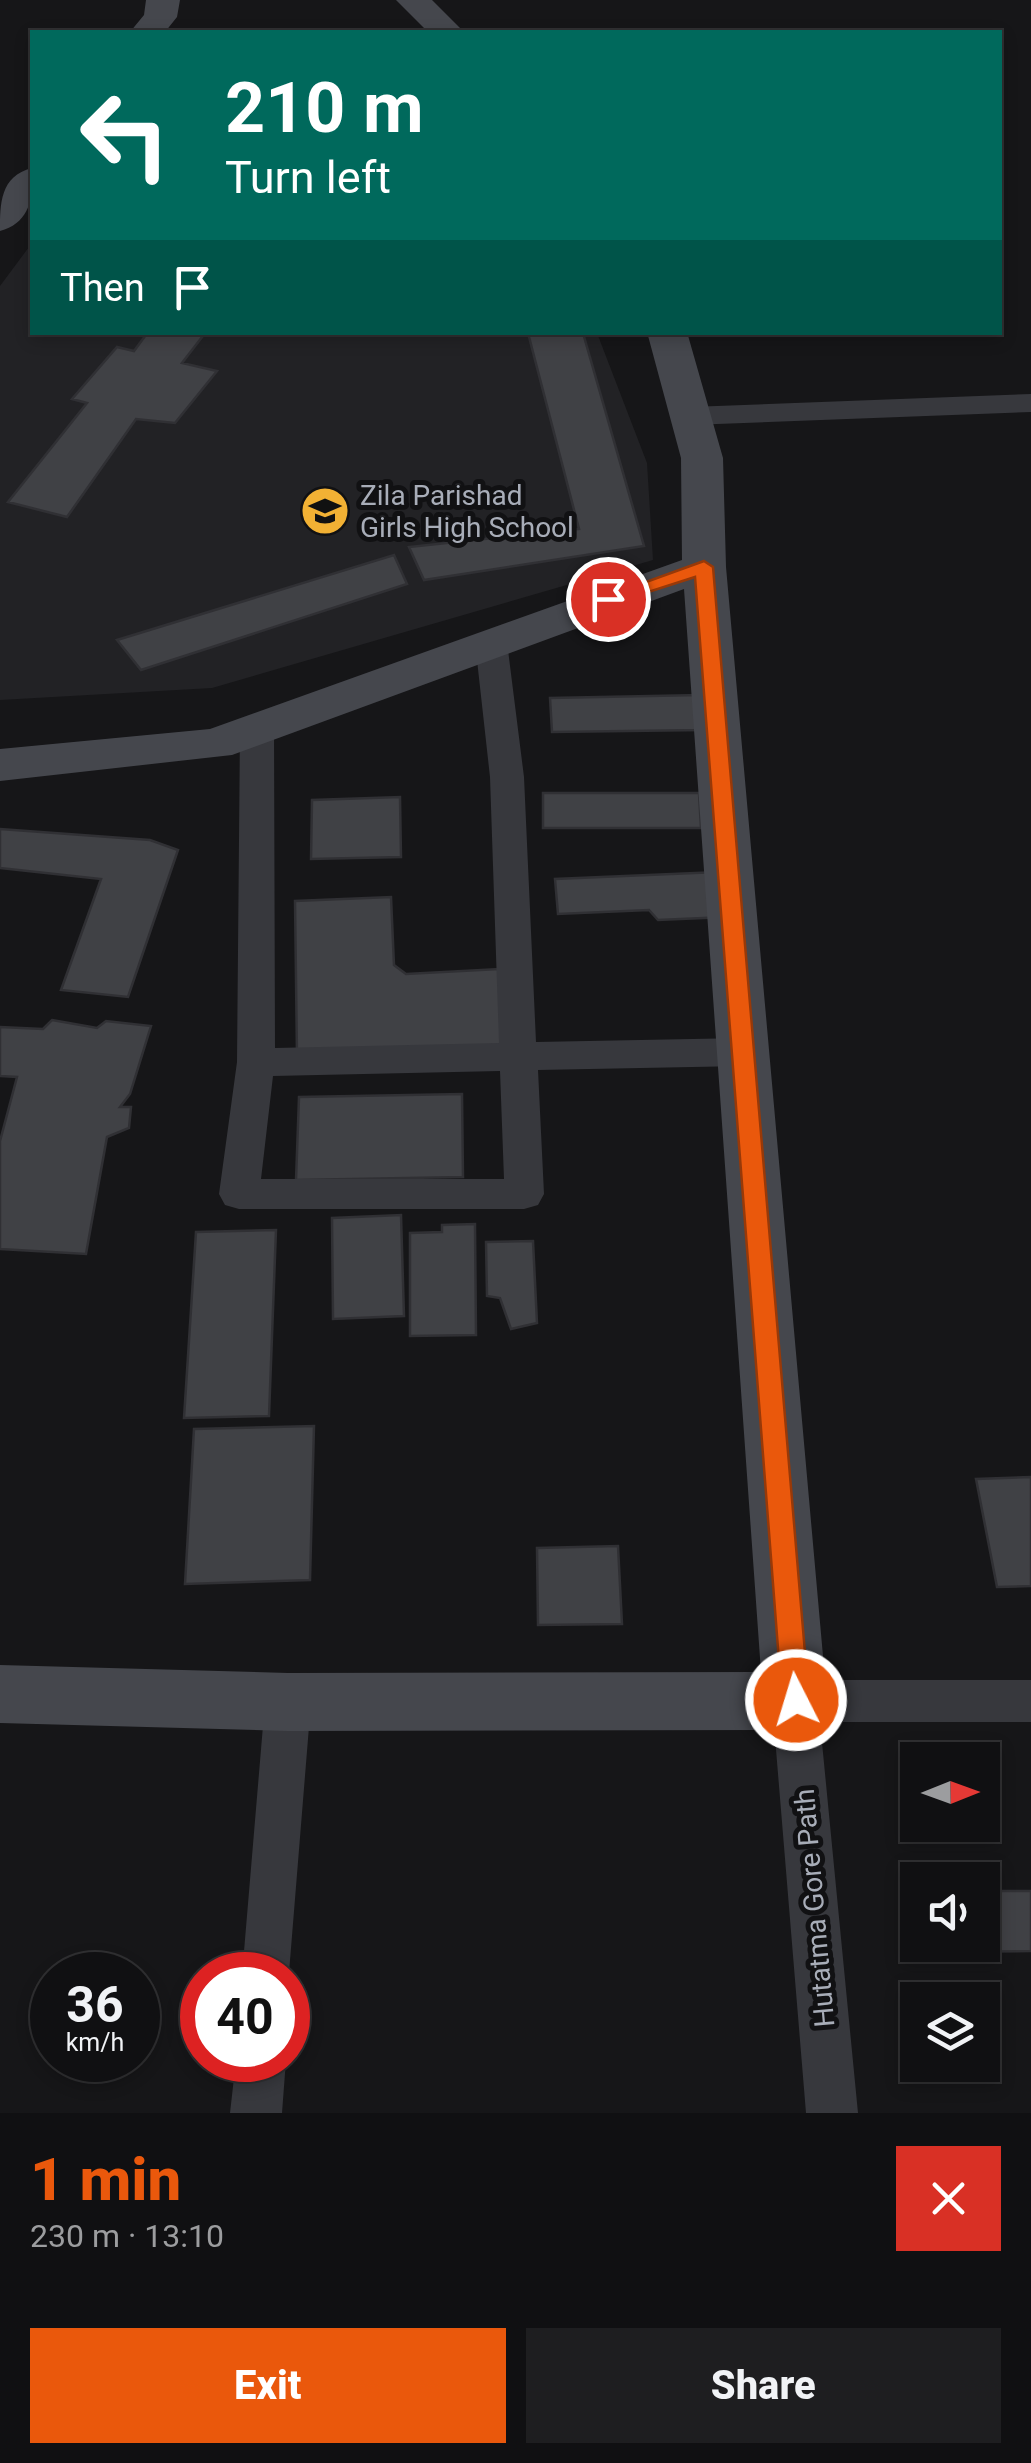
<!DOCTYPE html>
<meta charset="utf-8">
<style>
body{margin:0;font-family:Roboto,sans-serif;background:#1e1e20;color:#f1f3f6;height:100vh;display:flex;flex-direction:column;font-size:38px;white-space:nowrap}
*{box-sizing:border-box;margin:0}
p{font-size:32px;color:#9c9d9f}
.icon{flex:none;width:55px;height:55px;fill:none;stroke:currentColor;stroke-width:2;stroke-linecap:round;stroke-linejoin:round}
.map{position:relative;height:2113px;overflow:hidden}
.drawer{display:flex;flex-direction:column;background:#101012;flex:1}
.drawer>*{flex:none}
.banner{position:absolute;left:30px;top:30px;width:972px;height:305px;border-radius:0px;box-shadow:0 5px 15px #0003,0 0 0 2px #303032;background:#00695c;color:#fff;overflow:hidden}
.needle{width:65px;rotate:89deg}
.fabs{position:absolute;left:900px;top:1742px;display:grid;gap:20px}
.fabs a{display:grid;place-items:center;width:100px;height:100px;border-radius:0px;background:#101012;box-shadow:0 5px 15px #0003,0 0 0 2px #303032;font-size:50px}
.speed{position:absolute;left:30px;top:1952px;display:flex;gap:20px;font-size:50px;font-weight:700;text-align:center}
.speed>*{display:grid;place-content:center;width:130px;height:130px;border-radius:50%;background:#101012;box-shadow:0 5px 15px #0003,0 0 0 2px #303032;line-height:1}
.speed small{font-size:25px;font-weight:400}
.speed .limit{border:15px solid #d22;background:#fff;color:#111}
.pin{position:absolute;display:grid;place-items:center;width:85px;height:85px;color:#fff;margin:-42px;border:5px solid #fff;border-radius:50%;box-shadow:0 2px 10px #0007}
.me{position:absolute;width:110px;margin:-55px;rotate:355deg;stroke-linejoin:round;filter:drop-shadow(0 0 8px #0008)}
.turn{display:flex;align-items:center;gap:35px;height:210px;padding:0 30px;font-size:45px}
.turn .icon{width:130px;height:130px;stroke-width:2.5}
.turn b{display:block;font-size:70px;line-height:85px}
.then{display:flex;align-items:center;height:95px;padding:0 30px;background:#0003;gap:20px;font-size:38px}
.round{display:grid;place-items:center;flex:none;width:105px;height:105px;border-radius:0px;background:#1e1e20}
.headline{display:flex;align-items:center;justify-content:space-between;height:170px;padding:0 30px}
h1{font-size:60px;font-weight:800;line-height:75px;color:#ea580c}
.primary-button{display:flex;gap:20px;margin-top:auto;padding:20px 30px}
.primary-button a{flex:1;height:115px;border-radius:0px;background:#ea580c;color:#fff;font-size:40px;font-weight:800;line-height:115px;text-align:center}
.primary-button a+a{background:#1e1e20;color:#f1f3f6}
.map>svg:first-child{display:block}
</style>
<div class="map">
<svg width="1031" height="2113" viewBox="0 0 1031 2113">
<rect width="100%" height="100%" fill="#161618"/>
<!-- built -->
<path fill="#222225" d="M 32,243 L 32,332 L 597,333 L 647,463 L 653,560 L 212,688 L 0,700 L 0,286 Z"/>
<!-- building -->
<path fill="#404145" stroke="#303034" stroke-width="2.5" d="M 148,332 L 206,332 L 182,363 L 217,371 L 175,423 L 136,419 L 67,517 L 8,502 L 87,403 L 72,399 L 117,347 L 134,351 Z
M 528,333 L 583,333 L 644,546 L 424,580 L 409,547 L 579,529 Z
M 394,555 L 407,584 L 141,670 L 117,640 Z
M 700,695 L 703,730 L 552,732 L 550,698 Z
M 543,793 L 699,793 L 701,828 L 543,828 Z
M 400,797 L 401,857 L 311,859 L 312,800 Z
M 0,829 L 150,840 L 178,850 L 128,997 L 61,990 L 101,879 L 0,868 Z
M 718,872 L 726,917 L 658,920 L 649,910 L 558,914 L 555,879 Z
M 391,897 L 394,965 L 406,974 L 499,969 L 505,1047 L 297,1057 L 295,901 Z
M 52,1020 L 97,1028 L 106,1021 L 151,1026 L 130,1094 L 120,1107 L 131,1107 L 129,1128 L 107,1137 L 86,1254 L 0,1249 L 0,1141 L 17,1077 L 0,1076 L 0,1027 L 43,1029 Z
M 462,1094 L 463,1177 L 296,1180 L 299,1097 Z
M 401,1215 L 404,1316 L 333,1319 L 332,1218 Z
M 475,1224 L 476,1335 L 410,1336 L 410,1233 L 442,1232 L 442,1225 Z
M 276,1230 L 269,1416 L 184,1418 L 196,1232 Z
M 533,1241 L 537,1323 L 511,1329 L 500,1298 L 487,1296 L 486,1242 Z
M 314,1426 L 310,1580 L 185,1584 L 194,1429 Z
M 1031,1477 L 1031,1586 L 997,1587 L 976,1479 Z
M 618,1546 L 622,1624 L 538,1625 L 537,1548 Z
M 982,1891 L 1031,1891 L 1031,1951 L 944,1952 L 940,1945 L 982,1945 Z"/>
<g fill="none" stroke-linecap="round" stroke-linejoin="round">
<!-- street -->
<path fill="#37383d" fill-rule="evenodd" d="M 1031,394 L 1031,412 L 690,425 L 675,416 L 690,407 Z
M 491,632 L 502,635 L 507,642 L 524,777 L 536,1042 L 744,1038 L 757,1042 L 763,1052 L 757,1062 L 744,1066 L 538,1070 L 544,1194 L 538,1205 L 524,1209 L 239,1209 L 225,1205 L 219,1194 L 237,1062 L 240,729 L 245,721 L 269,721 L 274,729 L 275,1048 L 499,1043 L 490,777 L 475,642 L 480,635 ZM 500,1071 L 504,1179 L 261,1179 L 273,1076 Z
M 795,1680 L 1031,1680 L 1031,1722 L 820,1722 L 858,2113 L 806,2113 L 772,1701 L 779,1686 Z
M 288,1681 L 304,1687 L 311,1702 L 288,1985 L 288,1975 L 242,1975 L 265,1702 L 272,1687 Z
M 236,2060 L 286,2060 L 282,2113 L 230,2113 Z"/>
<!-- secondary -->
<path fill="#45474d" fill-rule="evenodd" d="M 146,0 L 180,0 L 177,17 L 165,32 L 130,32 L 144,15 Z
M 396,0 L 432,0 L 464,32 L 428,32 Z
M 32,168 C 34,195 31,223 0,231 C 0,204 0,176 32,168 Z
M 647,332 L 687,332 L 723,458 L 726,567 L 827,1701 L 818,1722 L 795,1730 L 288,1731 L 0,1723 L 0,1665 L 288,1673 L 761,1672 L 684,589 L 232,755 L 0,781 L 0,749 L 210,729 L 682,560 L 681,458 Z"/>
</g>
<!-- route -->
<path fill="#ea580c" stroke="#983908" stroke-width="2.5" d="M 704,561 L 713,567 L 809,1700 L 805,1709 L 796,1713 L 786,1709 L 782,1700 L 695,577 L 608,605 L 599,599 Z"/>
<!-- icons -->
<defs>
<g id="school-disc" transform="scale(2.5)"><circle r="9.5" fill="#f2b134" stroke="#111113"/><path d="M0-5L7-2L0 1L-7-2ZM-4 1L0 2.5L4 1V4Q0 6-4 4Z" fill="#111"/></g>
</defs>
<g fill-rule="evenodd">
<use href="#school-disc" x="325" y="511"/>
</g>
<g text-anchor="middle" stroke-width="10" stroke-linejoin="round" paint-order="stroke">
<!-- poi labels -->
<g font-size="28" fill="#a8adb8" stroke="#111113" text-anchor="start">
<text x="360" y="505">Zila Parishad<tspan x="360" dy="32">Girls High School</tspan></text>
</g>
<!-- street labels -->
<g font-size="28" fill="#a8adb8" stroke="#111113">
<text transform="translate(814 1908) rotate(-95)" y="10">Hutatma Gore Path</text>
</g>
</g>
</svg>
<div class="fabs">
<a><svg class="needle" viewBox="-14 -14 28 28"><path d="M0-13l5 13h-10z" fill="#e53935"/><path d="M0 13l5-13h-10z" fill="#9c9d9f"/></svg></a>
<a><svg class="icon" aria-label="sound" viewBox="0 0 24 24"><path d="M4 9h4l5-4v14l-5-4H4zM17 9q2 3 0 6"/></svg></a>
<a><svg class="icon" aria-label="layers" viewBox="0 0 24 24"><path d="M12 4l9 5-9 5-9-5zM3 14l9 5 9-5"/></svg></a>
</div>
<div class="speed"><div>36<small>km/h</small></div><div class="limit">40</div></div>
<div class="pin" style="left:608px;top:599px;background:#d93025"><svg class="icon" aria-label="arrive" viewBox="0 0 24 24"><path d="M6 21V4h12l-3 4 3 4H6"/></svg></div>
<svg class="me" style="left:796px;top:1700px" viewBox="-20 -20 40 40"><circle r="17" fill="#ea580c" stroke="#fff" stroke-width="3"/><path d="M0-11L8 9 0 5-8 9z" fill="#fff"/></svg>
<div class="banner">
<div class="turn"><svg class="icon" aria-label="left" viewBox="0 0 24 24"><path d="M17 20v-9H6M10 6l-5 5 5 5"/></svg><div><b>210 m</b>Turn left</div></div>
<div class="then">Then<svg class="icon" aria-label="arrive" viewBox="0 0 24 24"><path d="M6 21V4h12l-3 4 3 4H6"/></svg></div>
</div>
</div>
<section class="drawer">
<div class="headline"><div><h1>1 min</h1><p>230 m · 13:10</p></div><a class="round" style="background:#d93025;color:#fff"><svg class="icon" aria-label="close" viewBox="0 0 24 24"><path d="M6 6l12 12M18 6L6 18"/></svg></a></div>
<div class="primary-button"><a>Exit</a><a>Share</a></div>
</section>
